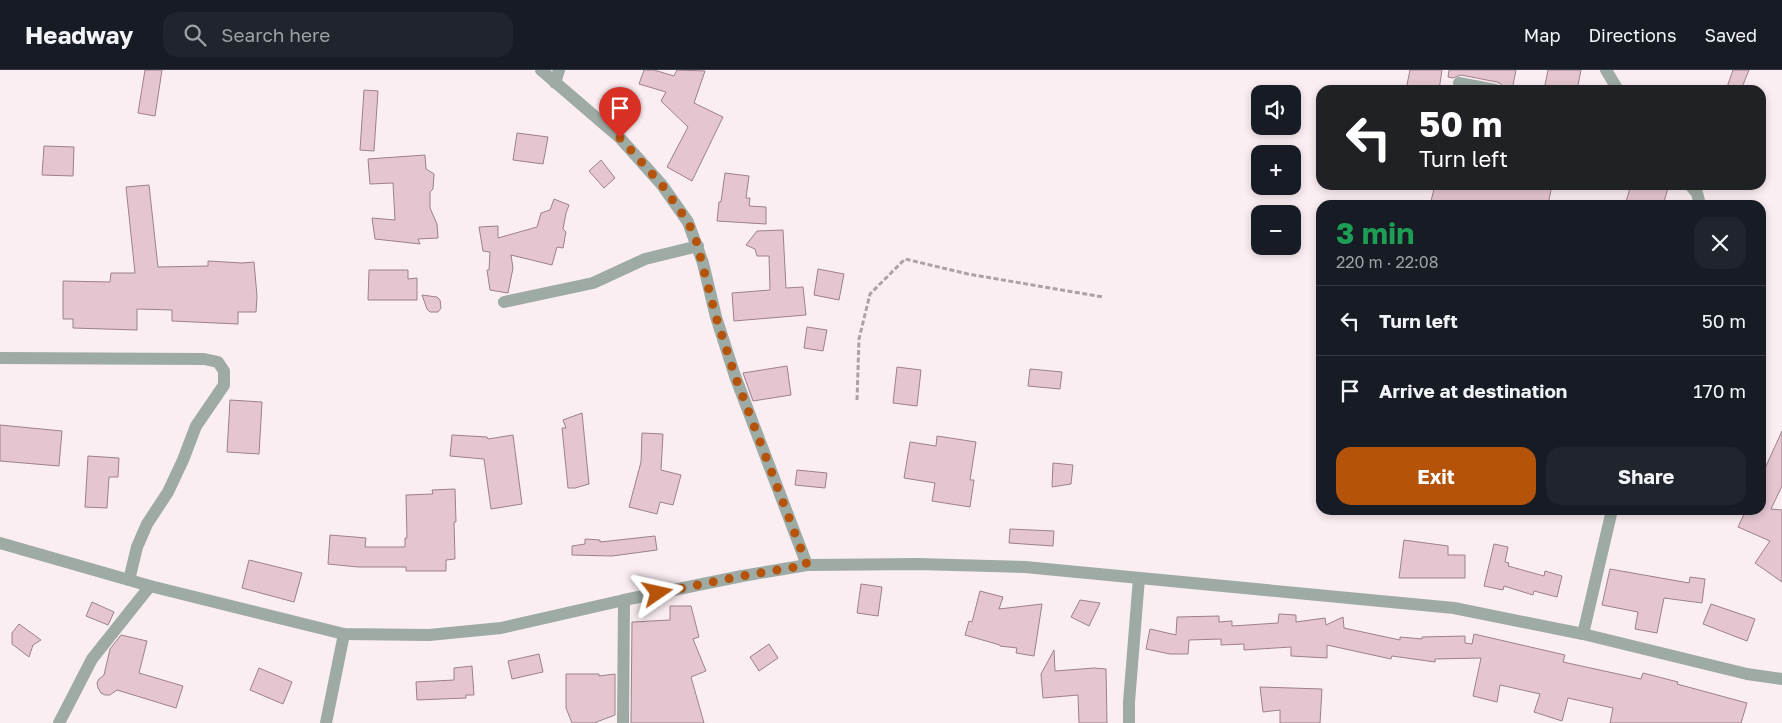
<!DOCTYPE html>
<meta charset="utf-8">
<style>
body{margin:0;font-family:"Golos Text",sans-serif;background:#20242c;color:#f1f3f6;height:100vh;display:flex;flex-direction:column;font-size:19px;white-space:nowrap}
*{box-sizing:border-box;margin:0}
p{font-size:16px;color:#9ea1a6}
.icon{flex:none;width:28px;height:28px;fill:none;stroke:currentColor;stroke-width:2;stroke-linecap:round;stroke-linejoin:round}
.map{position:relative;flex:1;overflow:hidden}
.sheet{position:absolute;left:1316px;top:130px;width:450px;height:315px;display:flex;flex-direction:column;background:#171b24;border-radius:15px;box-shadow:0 2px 8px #0003}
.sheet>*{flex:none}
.hud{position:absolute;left:1316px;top:15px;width:450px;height:105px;border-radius:15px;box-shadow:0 2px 8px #0003;background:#202124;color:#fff;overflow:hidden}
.controls{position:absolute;left:1251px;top:15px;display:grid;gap:10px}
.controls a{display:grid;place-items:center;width:50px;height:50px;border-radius:10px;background:#171b24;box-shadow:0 2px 8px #0003;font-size:25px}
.pin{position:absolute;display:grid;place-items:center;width:42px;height:42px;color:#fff;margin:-51px -21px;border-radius:50% 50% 50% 0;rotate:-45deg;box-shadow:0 0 5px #0007}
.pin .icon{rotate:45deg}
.me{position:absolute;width:55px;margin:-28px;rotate:79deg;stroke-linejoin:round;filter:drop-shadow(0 0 4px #0008)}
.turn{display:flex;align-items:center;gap:18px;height:105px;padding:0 20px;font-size:22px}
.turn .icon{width:65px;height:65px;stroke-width:2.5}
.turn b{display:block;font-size:35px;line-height:42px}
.round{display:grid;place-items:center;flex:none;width:52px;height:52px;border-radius:15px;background:#20242c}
.summary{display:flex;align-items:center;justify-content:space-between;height:85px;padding:0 20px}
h1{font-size:30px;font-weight:700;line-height:38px;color:#1e9e55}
.cta{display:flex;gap:10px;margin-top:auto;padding:10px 20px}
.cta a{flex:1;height:58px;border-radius:15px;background:#b45309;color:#fff;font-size:20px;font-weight:700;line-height:58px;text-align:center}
.cta a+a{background:#20242c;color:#f1f3f6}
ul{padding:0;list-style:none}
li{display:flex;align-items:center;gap:15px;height:70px;padding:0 20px;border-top:1px solid #363941}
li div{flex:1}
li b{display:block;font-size:19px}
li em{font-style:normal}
header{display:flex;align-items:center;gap:30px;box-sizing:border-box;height:70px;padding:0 25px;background:#171b24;border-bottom:1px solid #363941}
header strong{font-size:24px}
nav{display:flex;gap:28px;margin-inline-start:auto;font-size:18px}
.search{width:350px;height:45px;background:#20242c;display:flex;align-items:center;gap:12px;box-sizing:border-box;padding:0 18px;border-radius:15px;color:#9ea1a6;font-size:19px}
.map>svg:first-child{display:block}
</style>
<header>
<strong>Headway</strong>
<div class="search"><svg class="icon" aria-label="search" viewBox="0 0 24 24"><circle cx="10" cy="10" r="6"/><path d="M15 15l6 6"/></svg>Search here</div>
<nav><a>Map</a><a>Directions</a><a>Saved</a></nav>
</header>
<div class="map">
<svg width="1782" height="653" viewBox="0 0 1782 653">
<rect width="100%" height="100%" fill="#fbeef2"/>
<!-- building -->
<path fill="#e5c6d0" stroke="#9d808a" d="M 145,0 L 162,0 L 155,46 L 138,43 Z
M 644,0 L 654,0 L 674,6 L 677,0 L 705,1 L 694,33 L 723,47 L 692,111 L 667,97 L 688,57 L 661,31 L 666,22 L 639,14 Z
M 1410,0 L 1442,0 L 1439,20 L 1406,20 Z
M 1449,0 L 1516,0 L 1512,20 L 1503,19 L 1501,14 L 1497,12 L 1461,5 L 1453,8 L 1448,7 Z
M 1548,0 L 1581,0 L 1577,20 L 1544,20 Z
M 1733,0 L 1749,0 L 1741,20 L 1727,17 Z
M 364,20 L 378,21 L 374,81 L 360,80 Z
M 517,63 L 548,67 L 543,94 L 513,90 Z
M 44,76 L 74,77 L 73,106 L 42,105 Z
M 425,85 L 426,99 L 434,104 L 433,119 L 430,122 L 430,138 L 437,154 L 438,168 L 418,169 L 420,174 L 375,169 L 372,148 L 395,150 L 393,113 L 370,114 L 368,89 Z
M 601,90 L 615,108 L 604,118 L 589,101 Z
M 725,103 L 749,106 L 746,128 L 750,128 L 749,136 L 766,137 L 766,154 L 717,151 L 719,132 L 721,132 Z
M 149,115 L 158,197 L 208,196 L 208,191 L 242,193 L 254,192 L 257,226 L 256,242 L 238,242 L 238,254 L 172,251 L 172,240 L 137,239 L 137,260 L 73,258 L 73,249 L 63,249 L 63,211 L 110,212 L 111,203 L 135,203 L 126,117 Z
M 1435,115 L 1552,115 L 1548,135 L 1430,135 Z
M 1631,115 L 1669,115 L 1663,135 L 1625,135 Z
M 554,129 L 569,135 L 566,143 L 563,159 L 566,162 L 563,178 L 557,177 L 552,195 L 511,185 L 513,198 L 508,223 L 490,220 L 487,200 L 489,200 L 490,182 L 483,181 L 479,157 L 498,156 L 498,168 L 537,157 L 541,143 L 550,140 Z
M 783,160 L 786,218 L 803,217 L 806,245 L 734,251 L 732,223 L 770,220 L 769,186 L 757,186 L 755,179 L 746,175 L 757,161 Z
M 818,199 L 844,204 L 839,230 L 814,225 Z
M 369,200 L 408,200 L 408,209 L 417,208 L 417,230 L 368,230 Z
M 422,225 L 437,227 L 440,230 L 441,238 L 438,242 L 430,242 L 427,239 Z
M 807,257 L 827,260 L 823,281 L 804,278 Z
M 787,296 L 791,325 L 753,331 L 743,303 Z
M 897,297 L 921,300 L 917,336 L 893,333 Z
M 1030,299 L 1062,302 L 1060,319 L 1028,316 Z
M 230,330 L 262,332 L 259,384 L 227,382 Z
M 582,343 L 589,414 L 575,418 L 568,418 L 562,358 L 566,358 L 563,350 Z
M 0,355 L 62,361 L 59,396 L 0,391 Z
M 1782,361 L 1782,416 L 1771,439 L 1782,440 L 1782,512 L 1755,493 L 1770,471 L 1738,457 L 1746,440 L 1761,440 L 1761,407 Z
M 642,363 L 663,364 L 661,400 L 681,405 L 673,435 L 660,432 L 657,444 L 629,437 L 641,392 Z
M 452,365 L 487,367 L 488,369 L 513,365 L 522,434 L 491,439 L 484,389 L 450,386 Z
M 937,366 L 976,372 L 970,410 L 974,410 L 970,437 L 932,431 L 935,413 L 904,408 L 910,372 L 936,376 Z
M 88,386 L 119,388 L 118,407 L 109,407 L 107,438 L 85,437 Z
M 1053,393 L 1073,395 L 1071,414 L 1052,417 Z
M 797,400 L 827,403 L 825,418 L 795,415 Z
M 455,419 L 456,452 L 454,452 L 455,489 L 446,490 L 446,501 L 406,501 L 406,497 L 358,497 L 328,494 L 330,465 L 366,468 L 365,477 L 405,477 L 405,468 L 407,468 L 406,425 L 433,424 L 432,420 Z
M 1010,459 L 1054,461 L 1053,476 L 1009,473 Z
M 655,466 L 657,480 L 612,486 L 572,485 L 572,476 L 585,474 L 585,469 L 600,470 L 600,472 Z
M 1404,470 L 1448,476 L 1448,485 L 1465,485 L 1465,508 L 1399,508 Z
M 1494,474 L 1508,477 L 1505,492 L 1509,493 L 1508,496 L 1544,506 L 1545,501 L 1562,506 L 1557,527 L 1534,521 L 1533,525 L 1504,516 L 1503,520 L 1484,516 Z
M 249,490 L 302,503 L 294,532 L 242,518 Z
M 1610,499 L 1689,513 L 1690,507 L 1705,509 L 1702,533 L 1664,528 L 1657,563 L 1635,559 L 1638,542 L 1602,535 Z
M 861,514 L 882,517 L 878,546 L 857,543 Z
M 980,521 L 1003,527 L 999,539 L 1042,534 L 1034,586 L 1016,583 L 1017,578 L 1000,576 L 1000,575 L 965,565 L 969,551 L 972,552 Z
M 1080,530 L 1100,533 L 1089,556 L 1071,547 Z
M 92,532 L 114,542 L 108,555 L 86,546 Z
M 1711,534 L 1755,549 L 1747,571 L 1703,554 Z
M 670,536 L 691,536 L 699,567 L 693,569 L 706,601 L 691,607 L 704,653 L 631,653 L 632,552 L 670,550 Z
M 1279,544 L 1296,545 L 1296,552 L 1325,548 L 1326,555 L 1343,547 L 1344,558 L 1400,570 L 1400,567 L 1422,569 L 1422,567 L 1465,566 L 1465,573 L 1472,574 L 1474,564 L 1565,585 L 1563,592 L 1641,609 L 1643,603 L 1678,612 L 1677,614 L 1747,633 L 1741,653 L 1610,653 L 1613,638 L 1568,628 L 1562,651 L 1534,642 L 1540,624 L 1500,615 L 1497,632 L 1473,626 L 1481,588 L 1435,589 L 1435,592 L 1392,586 L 1391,589 L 1327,575 L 1327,588 L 1291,586 L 1291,577 L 1244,580 L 1244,574 L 1221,575 L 1221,569 L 1189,570 L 1188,584 L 1170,584 L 1146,579 L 1150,559 L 1176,565 L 1177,547 L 1219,546 L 1219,552 L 1232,551 L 1232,556 L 1278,553 Z
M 19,554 L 41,570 L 33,575 L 29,587 L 12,574 L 12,563 Z
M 121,565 L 147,571 L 139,603 L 183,616 L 176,638 L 117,620 L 110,625 L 105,625 L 101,623 L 98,618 L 97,613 L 99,609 L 104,605 L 110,579 Z
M 769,574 L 778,588 L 759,601 L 750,587 Z
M 1054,580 L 1055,601 L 1094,598 L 1106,599 L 1107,653 L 1079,653 L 1078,625 L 1043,628 L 1041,604 Z
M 539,584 L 543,602 L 512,609 L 508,591 Z
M 472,596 L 474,625 L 466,625 L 466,628 L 417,630 L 416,612 L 454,610 L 454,598 Z
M 259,598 L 292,612 L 283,634 L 250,620 Z
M 566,604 L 599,604 L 599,606 L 615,604 L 615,645 L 594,653 L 572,653 L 566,638 Z
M 1260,617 L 1322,619 L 1320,653 L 1280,653 L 1280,640 L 1263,642 Z"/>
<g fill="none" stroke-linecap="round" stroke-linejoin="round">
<!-- path -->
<path stroke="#aea1a5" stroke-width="3" stroke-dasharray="5 2.5" stroke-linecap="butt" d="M 857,330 L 859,269 L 870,224 L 905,189 L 968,204 L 1103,227"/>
<!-- minor -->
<path stroke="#9eaaa4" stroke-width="12" d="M 541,0 L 620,68 L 662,115 L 688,152 L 703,193 L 716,247 L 735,306 L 807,495
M 1606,0 L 1618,20
M 555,13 L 559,0
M 1459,13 L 1495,20
M 1690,115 L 1697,123 L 1700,135
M 504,232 L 593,213 L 645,189 L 698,176
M 0,288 L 204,289 L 218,292 L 224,301 L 224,315 L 196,356 L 183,390 L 168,422 L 147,454 L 137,477 L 129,510
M 1583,564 L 1612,440
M 59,653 L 92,589 L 150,516
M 326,653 L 344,564
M 623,653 L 624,530
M 1129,653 L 1129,632 L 1139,508"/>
<!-- tertiary -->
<path stroke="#9eaaa4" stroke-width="12" d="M 0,473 L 150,516 L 344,564 L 429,565 L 501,558 L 624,530 L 742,506 L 807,495 L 917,494 L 1025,497 L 1454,538 L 1583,564 L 1747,604 L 1782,609"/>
</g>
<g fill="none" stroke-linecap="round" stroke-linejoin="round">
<!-- route -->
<path stroke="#b45309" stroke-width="9" stroke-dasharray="0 16.2" d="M 620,68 L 662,115 L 688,152 L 696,170 L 716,247 L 735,306 L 807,495 L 742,506 L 658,523"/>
</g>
</svg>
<div class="controls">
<a><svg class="icon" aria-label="sound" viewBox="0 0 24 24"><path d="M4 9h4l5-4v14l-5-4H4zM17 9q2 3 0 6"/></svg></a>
<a>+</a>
<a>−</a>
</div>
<div class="pin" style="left:620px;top:68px;background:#d93025"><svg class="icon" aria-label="arrive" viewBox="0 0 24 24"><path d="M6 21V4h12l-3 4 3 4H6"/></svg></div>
<svg class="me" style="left:658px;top:523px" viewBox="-20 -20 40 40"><path d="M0-17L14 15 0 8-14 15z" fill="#b45309" stroke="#fff" stroke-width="4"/></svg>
<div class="hud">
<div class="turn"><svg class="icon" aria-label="left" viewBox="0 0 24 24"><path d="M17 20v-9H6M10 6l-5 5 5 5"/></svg><div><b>50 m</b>Turn left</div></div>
</div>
<section class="sheet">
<div class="summary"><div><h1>3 min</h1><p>220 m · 22:08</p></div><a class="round"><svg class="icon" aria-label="close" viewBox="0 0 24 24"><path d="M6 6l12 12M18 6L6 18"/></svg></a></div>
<ul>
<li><svg class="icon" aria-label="left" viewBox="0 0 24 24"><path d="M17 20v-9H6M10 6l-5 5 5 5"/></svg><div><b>Turn left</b></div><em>50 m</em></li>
<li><svg class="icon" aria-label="arrive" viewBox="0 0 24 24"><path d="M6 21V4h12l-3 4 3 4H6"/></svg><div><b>Arrive at destination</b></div><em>170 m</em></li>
</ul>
<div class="cta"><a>Exit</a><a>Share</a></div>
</section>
</div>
